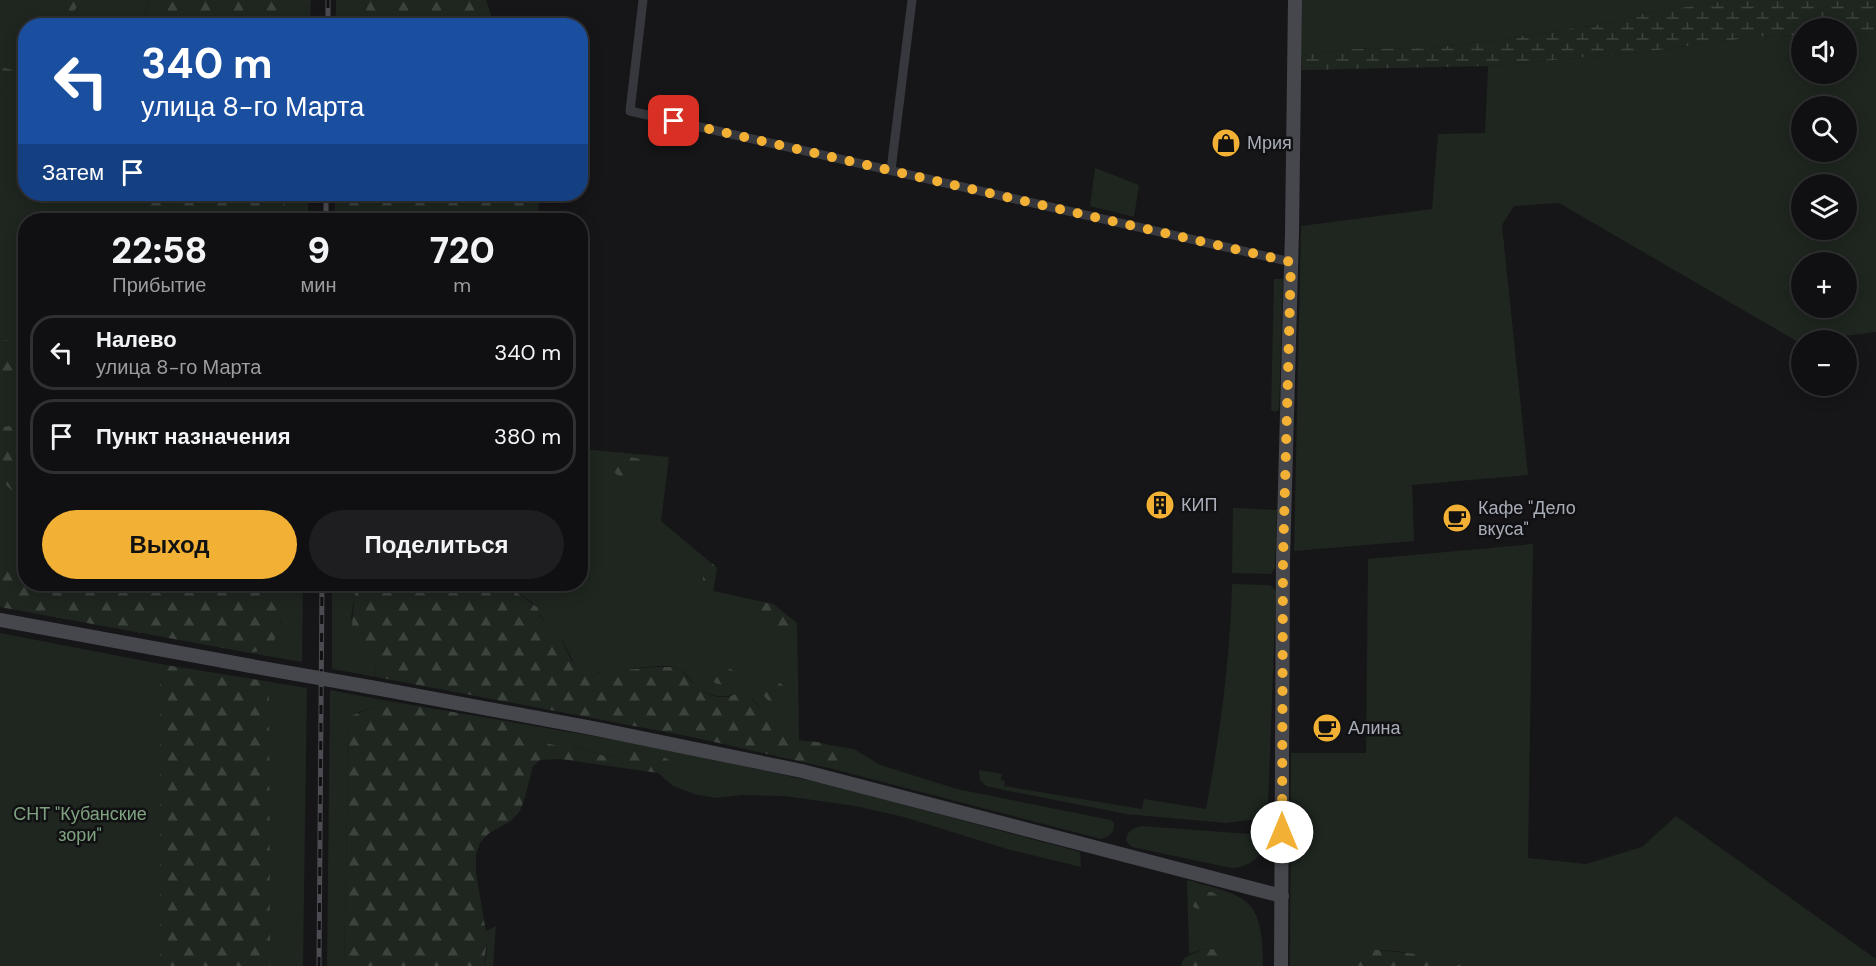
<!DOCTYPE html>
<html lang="ru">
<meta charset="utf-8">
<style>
body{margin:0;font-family:"DM Sans",sans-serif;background:#1e1e20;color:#f1f3f6;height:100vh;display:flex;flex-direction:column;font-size:22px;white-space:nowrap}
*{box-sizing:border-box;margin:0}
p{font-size:20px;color:#9c9d9f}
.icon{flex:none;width:33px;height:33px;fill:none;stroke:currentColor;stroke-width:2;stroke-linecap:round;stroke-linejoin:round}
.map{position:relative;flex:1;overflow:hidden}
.details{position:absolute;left:18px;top:213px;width:570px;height:378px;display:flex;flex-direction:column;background:#101012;border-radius:24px;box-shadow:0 3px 15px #0003,0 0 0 2px #303032}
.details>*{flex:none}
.top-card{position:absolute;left:18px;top:18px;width:570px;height:183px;border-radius:24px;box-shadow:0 3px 15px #0003,0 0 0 2px #303032;background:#1a4fa0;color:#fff;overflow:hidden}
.buttons{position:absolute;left:1791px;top:18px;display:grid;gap:12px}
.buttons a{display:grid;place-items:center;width:66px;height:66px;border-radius:50%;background:#101012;box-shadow:0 3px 15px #0003,0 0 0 2px #303032;font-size:30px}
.pin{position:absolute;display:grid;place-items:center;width:51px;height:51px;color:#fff;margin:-26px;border-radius:12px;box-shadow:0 3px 9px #0006}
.me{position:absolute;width:66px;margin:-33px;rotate:0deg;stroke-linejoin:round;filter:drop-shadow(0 0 4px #0008)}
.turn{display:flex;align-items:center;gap:21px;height:126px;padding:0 24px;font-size:27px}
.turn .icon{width:78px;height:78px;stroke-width:2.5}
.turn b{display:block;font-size:42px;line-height:51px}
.then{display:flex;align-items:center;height:57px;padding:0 24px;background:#0003;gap:12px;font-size:22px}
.eta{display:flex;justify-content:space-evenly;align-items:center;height:102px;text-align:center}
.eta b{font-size:36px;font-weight:800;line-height:42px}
.button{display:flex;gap:12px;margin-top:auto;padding:12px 24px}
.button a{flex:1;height:69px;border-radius:36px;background:#f2b134;color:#111;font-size:24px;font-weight:800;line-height:69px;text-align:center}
.button a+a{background:#1e1e20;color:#f1f3f6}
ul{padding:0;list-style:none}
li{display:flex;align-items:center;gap:18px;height:75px;margin:0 12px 9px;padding:0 12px;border:3px solid #303032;border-radius:24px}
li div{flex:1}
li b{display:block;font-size:22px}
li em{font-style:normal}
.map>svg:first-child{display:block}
</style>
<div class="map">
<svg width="1876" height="966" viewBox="0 0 1876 966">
<defs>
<pattern id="forest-firs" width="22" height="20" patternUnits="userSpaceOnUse" patternTransform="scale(1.5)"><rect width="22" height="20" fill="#1e261f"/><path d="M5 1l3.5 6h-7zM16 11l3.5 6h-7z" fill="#3c433d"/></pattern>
<pattern id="wetland-marsh" width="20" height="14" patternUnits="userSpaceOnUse" patternTransform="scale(1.5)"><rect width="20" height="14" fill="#1e261f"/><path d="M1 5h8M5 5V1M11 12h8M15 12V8" fill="none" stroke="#3c433d"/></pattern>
</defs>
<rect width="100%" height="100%" fill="#161618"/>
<!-- green -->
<path fill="#1e261f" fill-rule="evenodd" d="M 0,0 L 149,0 L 142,25 L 26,26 L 26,194 L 145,194 L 144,220 L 26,220 L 25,572 L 17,566 L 0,566 Z
M 286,0 L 311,0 L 310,25 L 286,25 Z
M 336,0 L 365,0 L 366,25 L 336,26 Z
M 1302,0 L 1731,0 L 1642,14 L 1615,22 L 1489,41 L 1428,48 L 1354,49 L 1301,55 Z
M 1876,32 L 1876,332 L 1798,342 L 1559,203 L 1514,206 L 1502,225 L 1528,475 L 1412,485 L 1414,541 L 1294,551 L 1301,226 L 1432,209 L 1438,134 L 1485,133 L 1488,66 L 1643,52 L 1755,37 L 1801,35 L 1802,74 L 1846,74 L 1847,35 ZM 1802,106 L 1846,106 L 1846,152 L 1802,152 ZM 1802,184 L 1846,184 L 1846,230 L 1802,230 ZM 1802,262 L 1846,262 L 1846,308 L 1802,308 Z
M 1095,168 L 1139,185 L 1134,217 L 1090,206 Z
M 285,194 L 308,194 L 308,220 L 284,220 Z
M 335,194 L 349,194 L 348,202 L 354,220 L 335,220 Z
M 1274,279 L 1283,279 L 1279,410 L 1275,412 L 1271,410 Z
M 581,449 L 669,457 L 661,521 L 717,568 L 713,591 L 773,604 L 797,623 L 799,732 L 793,732 L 763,713 L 752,698 L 741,692 C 721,701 705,696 691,680 C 686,675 683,670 677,668 C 660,662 625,671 607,673 C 597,674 585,668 575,665 L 560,636 L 545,623 L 533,603 L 505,584 L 580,584 Z
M 1233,508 L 1277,510 L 1275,568 L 1271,574 L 1232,573 Z
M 1533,544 L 1528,858 L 1586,864 L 1642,847 L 1676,816 L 1876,959 L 1876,966 L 1463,966 C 1426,957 1388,944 1350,953 L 1344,966 L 1290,966 L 1291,753 L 1366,753 L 1368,559 Z
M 45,584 L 102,584 C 83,597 66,589 45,584 Z
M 281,584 L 303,584 L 302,662 L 250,653 L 260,651 L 281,624 Z
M 332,584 L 355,584 L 355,595 L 351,618 L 375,662 L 376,677 L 332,669 Z
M 1232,584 L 1269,585 L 1273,587 L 1276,591 L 1268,807 L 1265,814 L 1257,819 L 1226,823 L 1126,814 L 1004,790 L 986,786 L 980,780 L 979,770 L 1002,774 L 1001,780 L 1005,781 L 1004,786 L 1142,809 L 1144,799 L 1206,809 C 1220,734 1230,661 1232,584 Z
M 0,633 L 166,665 L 160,683 L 160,966 L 0,966 Z
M 259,680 L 307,688 L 303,966 L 266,966 L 269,692 Z
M 330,690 L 383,700 L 374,707 L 357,713 L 349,726 L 344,966 L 327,966 Z
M 523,724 L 646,745 L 826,784 L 1080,852 L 1081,867 L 1007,849 L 904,817 L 855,806 L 784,796 L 742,795 L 717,798 L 697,795 L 673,786 L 658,773 L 668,772 L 671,766 L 667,759 L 635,750 L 620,755 L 605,756 L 572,746 L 558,746 L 539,741 L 530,735 Z
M 830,745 L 854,749 L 880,765 L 957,789 L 1111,820 L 1114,823 C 1115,832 1110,837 1101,839 L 829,768 L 837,761 L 836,751 Z
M 1142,826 L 1250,834 C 1277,841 1255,869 1231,868 L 1132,847 L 1126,841 C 1127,830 1133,828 1142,826 Z
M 1187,880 C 1248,897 1263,897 1263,966 L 1223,966 L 1223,964 L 1212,948 L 1205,948 L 1189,954 Z
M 496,926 L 493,966 L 484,966 L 487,952 L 486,931 Z"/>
<!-- forest -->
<path fill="url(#forest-firs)" d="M 60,0 L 80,0 L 72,16 L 73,25 L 57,25 L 59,15 Z
M 149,0 L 286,0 L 286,25 L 142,25 Z
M 365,0 L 486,0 L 494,25 L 366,25 Z
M 0,67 L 25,73 L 25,117 L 19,110 L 16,98 L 8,92 L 0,92 Z
M 145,194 L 285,194 L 284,220 L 144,220 Z
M 349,194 L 539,194 L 538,220 L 354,220 L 348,202 Z
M 5,340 L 20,342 C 27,350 28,364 23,373 L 12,376 L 0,372 L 0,343 Z
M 14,425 L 19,431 C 21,444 19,457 23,470 L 25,471 L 25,498 C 17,493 3,486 0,476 C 0,465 0,437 4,427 Z
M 624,456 L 646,460 L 649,467 L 642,479 C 628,481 616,479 609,464 L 610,460 L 614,458 Z
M 708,563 L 712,563 L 717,568 L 712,595 L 705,595 C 702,586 702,569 708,563 Z
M 4,565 L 18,566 L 25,572 L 26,584 C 32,584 39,583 46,584 C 68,587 81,599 102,584 L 281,584 C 281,614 288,646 250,653 L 0,607 L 0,566 Z
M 355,584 L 505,584 L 538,608 L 540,616 L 545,623 L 560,636 L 570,658 L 575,665 L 599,673 L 653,667 L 673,667 L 680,669 L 692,682 L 708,694 L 718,697 L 728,697 L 741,692 L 748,694 L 763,713 L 793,732 L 799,732 L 799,740 C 810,742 838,741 838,757 C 838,763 833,765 829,768 L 692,737 L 376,677 L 375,662 L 361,657 C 345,627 356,614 355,584 Z
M 752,600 L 773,604 L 797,623 L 797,633 L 788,639 L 776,632 L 764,630 L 757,621 L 747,614 C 746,608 747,604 752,600 Z
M 709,664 C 723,665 732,668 743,677 L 743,683 L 740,687 L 718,684 L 707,680 C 705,674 704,668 709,664 Z
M 166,665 L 259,680 L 269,692 L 270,966 L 160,966 L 160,683 Z
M 774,681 C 787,684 792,695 788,708 C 775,707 765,701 760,689 L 762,685 Z
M 383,700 L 523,724 L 530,735 L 539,741 L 558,746 L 571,746 L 605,756 L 620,755 L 635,750 L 668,759 L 671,766 L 668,772 L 658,773 L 561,759 L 540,760 L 533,766 L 525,797 L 520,811 L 511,821 L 488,834 L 480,843 L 476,855 L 476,873 L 487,938 L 484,966 L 344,966 L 349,726 L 351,716 L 374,707 Z
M 1204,892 L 1212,892 L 1223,899 L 1221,909 L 1208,904 C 1205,905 1203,907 1201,908 C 1191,911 1190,900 1193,894 Z
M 1205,948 C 1217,948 1223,954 1223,966 L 1181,966 L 1184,958 Z
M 1367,949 L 1416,954 L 1463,966 L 1344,966 L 1350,953 Z"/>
<!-- wetland -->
<path fill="url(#wetland-marsh)" d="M 1731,0 L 1876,0 L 1876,32 L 1847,35 L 1846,28 L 1802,28 L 1801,35 L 1755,37 L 1643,52 L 1488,66 L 1302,70 L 1301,55 L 1354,49 L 1428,48 L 1489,41 L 1615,22 L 1642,14 Z"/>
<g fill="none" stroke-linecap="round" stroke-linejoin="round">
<!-- street -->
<path stroke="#37383d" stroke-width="9" d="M 643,0 L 630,111 L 1291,262
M 891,170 L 912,0"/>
<!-- secondary -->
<path stroke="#45474d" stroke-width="14" d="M 0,620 L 251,666
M 370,687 L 592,728 L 802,771 L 1282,896
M 1281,966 L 1283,560 L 1292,232 L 1295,0"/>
<!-- rail casing -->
<g stroke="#4a4c52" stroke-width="5">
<path id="rail" d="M 328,26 L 328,0
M 326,220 L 326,194
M 319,966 L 322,584"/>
</g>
<!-- rail -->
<use href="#rail" stroke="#111113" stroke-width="3" stroke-dasharray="9" stroke-linecap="butt"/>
<!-- secondary-bridge -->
<path stroke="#45474d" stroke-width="14" d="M 251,666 L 370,687"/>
</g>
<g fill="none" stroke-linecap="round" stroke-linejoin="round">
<!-- route -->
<path stroke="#f2b134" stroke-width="10" stroke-dasharray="0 18" d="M 674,121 L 1291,262 L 1283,560 L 1282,832"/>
</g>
<!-- icons -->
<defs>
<g id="shop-disc" transform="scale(1.5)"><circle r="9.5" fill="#f2b134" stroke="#111113"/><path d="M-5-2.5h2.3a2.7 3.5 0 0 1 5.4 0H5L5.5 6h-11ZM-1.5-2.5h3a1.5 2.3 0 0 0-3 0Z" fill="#111"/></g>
<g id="building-disc" transform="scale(1.5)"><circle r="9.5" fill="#f2b134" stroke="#111113"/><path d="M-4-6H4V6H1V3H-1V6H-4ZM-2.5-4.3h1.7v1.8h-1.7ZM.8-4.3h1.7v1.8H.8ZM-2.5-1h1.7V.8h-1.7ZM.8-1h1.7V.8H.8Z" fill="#111"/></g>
<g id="cafe-disc" transform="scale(1.5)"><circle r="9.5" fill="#f2b134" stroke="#111113"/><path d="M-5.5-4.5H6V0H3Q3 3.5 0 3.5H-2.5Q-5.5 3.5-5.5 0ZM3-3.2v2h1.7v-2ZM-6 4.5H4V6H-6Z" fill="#111"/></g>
</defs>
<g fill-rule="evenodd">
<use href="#shop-disc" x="1226" y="143"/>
<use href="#building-disc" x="1160" y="505"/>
<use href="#cafe-disc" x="1457" y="518"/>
<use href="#cafe-disc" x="1327" y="728"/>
</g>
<g text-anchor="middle" stroke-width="5" stroke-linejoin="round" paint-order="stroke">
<!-- poi labels -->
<g font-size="18" fill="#a8adb8" stroke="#111113" text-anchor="start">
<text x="1247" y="149">Мрия</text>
<text x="1181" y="511">КИП</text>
<text x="1478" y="514">Кафе "Дело<tspan x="1478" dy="21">вкуса"</tspan></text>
<text x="1348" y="734">Алина</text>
</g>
<!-- park labels -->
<g font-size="18" fill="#7fa381" stroke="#111113">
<text x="80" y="820">СНТ "Кубанские<tspan x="80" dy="21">зори"</tspan></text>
</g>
</g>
</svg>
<div class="buttons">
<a><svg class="icon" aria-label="sound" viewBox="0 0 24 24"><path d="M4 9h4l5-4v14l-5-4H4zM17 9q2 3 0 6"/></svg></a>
<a><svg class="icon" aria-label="search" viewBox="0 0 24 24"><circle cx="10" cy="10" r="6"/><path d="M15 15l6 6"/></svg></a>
<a><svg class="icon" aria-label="layers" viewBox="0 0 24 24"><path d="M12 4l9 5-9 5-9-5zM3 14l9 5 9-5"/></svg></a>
<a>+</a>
<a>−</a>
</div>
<div class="pin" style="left:674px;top:121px;background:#d93025"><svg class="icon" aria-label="arrive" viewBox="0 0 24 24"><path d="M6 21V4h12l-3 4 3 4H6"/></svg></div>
<svg class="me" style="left:1282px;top:832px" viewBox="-20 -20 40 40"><circle r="19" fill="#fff"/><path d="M0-13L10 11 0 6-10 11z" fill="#f2b134"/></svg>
<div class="top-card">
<div class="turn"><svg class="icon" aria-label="left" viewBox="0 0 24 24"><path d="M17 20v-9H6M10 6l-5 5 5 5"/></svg><div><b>340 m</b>улица 8-го Марта</div></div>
<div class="then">Затем<svg class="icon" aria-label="arrive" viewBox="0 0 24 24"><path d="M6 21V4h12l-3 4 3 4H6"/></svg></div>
</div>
<section class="details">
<div class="eta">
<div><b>22:58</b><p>Прибытие</p></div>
<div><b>9</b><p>мин</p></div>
<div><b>720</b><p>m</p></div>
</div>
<ul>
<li><svg class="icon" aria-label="left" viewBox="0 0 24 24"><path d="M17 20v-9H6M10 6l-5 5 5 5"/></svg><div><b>Налево</b><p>улица 8-го Марта</p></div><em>340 m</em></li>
<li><svg class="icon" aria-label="arrive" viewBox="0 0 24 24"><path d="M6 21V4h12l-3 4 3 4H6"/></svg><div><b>Пункт назначения</b></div><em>380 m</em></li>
</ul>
<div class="button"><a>Выход</a><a>Поделиться</a></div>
</section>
</div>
